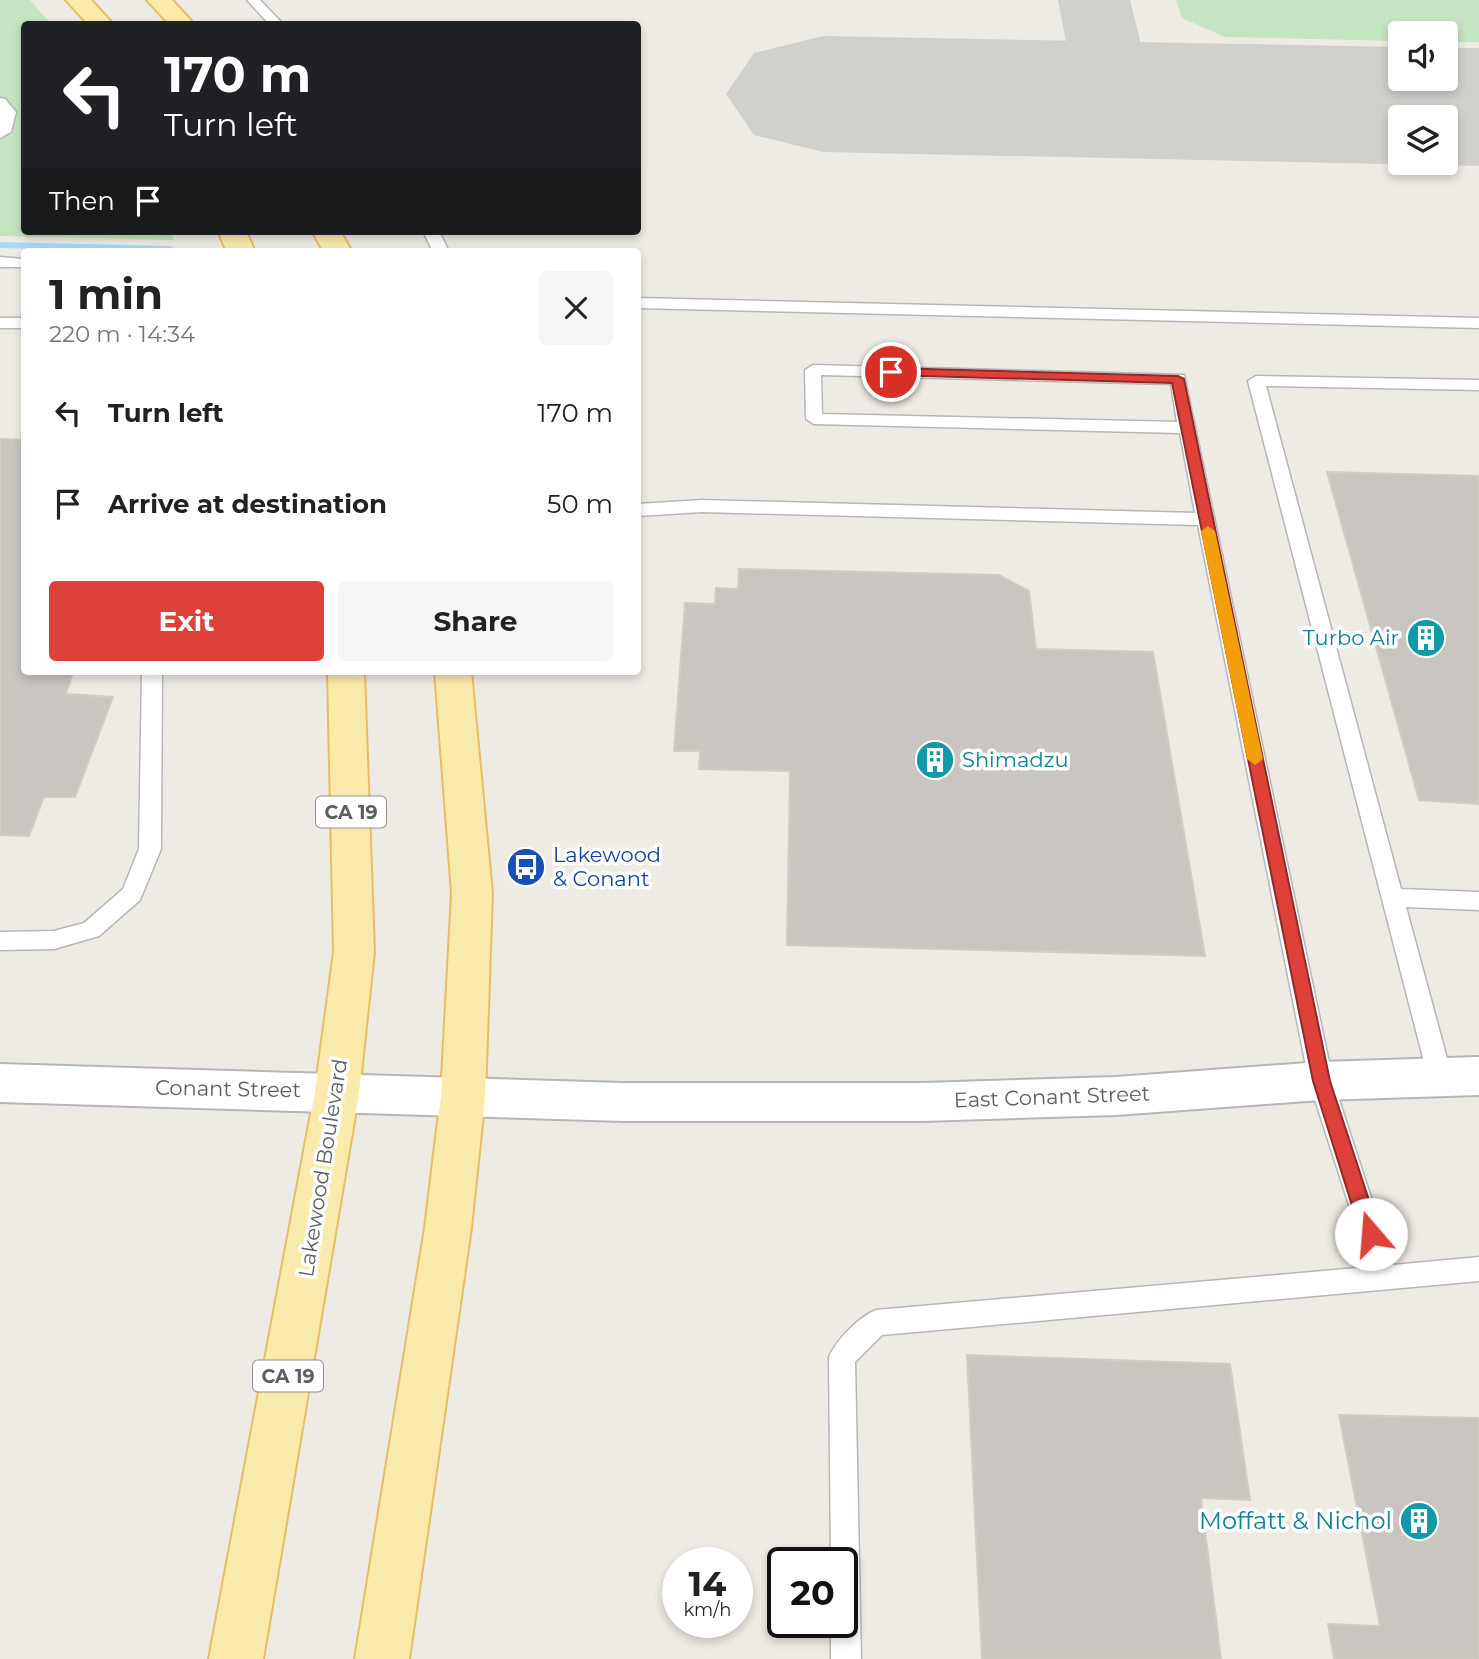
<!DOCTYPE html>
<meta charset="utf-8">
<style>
body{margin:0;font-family:Montserrat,sans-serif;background:#f6f6f6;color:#222;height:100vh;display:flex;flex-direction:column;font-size:26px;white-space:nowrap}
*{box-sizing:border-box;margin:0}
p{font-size:23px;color:#767676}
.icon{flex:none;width:38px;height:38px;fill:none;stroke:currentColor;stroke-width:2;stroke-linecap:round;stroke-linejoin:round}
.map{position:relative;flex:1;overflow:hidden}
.sheet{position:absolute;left:21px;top:248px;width:620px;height:427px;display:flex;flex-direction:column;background:#fff;border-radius:7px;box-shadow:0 4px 10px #0003}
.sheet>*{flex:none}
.hud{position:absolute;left:21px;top:21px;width:620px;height:214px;border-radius:7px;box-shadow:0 4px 10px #0003;background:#202124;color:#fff;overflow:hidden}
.fabs{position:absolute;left:1388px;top:21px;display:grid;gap:14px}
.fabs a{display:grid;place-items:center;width:70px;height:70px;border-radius:7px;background:#fff;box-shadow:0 4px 10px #0003;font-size:35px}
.speed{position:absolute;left:662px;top:1547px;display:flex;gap:14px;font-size:35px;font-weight:700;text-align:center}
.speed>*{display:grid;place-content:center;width:91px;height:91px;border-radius:50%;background:#fff;box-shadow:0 4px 10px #0003;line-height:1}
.speed small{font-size:18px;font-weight:400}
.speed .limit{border:4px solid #111;border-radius:10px;background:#fff;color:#111}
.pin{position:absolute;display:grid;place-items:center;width:60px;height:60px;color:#fff;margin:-30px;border:4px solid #fff;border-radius:50%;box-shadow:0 2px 7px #0007}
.me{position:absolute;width:77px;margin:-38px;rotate:342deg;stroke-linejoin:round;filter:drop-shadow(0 0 5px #0008)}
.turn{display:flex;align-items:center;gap:24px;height:147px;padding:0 28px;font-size:32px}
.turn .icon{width:91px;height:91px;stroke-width:2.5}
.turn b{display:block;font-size:49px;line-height:60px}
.then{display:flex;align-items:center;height:66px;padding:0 28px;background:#0003;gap:14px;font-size:26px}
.round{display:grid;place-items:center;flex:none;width:74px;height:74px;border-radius:7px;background:#f6f6f6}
.head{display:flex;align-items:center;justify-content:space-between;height:119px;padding:0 28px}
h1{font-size:42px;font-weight:700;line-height:52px}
.primary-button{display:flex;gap:14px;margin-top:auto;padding:14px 28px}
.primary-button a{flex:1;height:80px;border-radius:7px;background:#de413a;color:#fff;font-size:28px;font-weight:700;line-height:80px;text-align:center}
.primary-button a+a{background:#f6f6f6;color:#222}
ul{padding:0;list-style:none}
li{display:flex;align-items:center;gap:21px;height:91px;padding:0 28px}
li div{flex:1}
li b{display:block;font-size:26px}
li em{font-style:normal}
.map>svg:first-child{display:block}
</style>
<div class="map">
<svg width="1479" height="1659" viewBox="0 0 1479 1659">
<rect width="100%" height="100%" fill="#eeebe4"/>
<!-- green -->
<path fill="#c4e4c2" d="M 0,0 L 30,0 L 51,24 L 24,24 L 24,231 L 170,231 L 174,240 L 0,236 Z
M 1176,0 L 1479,0 L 1479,42 L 1446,42 L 1446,33 L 1400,33 L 1400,41 L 1225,37 L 1182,18 Z"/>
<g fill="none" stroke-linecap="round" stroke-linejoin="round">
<!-- stream -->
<path fill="#a9d9f9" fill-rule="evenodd" d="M 0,242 L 170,246 L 175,249 L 168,252 L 0,248 Z"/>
<!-- taxiway -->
<path fill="#d0d0cc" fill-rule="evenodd" d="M 1058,0 L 1130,0 L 1155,100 L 1144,117 L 1116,123 L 1088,117 L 1077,100 Z"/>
<!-- runway -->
<path fill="#d0d0cc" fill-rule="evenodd" d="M 823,36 L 1400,47 L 1400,79 L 1446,79 L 1446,48 L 1479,48 L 1479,166 L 823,152 L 754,135 L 726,94 L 754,53 ZM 1400,117 L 1446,117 L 1446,163 L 1400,163 Z"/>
</g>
<!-- building -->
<path fill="#c9c6c2" stroke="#d2cdc3" stroke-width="2" d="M 0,439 L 24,440 L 24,672 L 73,672 L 66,694 L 113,697 L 75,797 L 44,797 L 29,836 L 0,835 Z
M 1327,472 L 1479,476 L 1479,804 L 1419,800 Z
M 739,569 L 999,575 L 1029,591 L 1036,649 L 1153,652 L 1205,956 L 787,945 L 790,771 L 699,769 L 700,751 L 674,751 L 685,603 L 715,604 L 716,588 L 738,589 Z
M 967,1355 L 1230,1364 L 1250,1500 L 1201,1498 L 1221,1659 L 982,1659 Z
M 1339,1415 L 1479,1418 L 1479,1659 L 1334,1659 L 1328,1624 L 1380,1626 Z"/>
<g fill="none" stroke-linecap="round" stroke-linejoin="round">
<!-- lane casing -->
<g stroke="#b5b7ba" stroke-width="3">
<path id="lane" d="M 247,0 L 260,0 L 283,24 L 269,24 Z
M 0,98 L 5,99 L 16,112 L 11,132 L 0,138 Z
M 423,231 L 439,231 L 449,252 L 433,252 Z
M 0,257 L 24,259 L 24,267 L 0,267 Z
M 637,298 L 1479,318 L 1479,328 L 637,308 Z
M 0,318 L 24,318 L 24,328 L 0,328 Z
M 813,365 L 1184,375 L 1333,1081 L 1393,1265 L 1479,1257 L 1479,1281 L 882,1335 L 855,1362 L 861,1659 L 831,1659 L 831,1622 L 842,1622 L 842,1563 L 831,1563 L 829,1357 C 836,1340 859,1317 876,1310 L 1369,1267 L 1309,1081 L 1198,525 L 702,512 L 637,516 L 637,504 L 702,500 L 1195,513 L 1180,433 L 814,424 L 806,419 L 805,370 ZM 821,375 L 1171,384 L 1177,422 L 822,414 Z
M 1256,376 L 1479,380 L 1479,390 L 1266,386 L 1401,889 L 1479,892 L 1479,910 L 1406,907 L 1452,1077 L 1448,1084 L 1440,1087 L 1432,1084 L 1428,1077 L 1248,381 Z
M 142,672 L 162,672 L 161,849 L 140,900 L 99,936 L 54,949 L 0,950 L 0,932 L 54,931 L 84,923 L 123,889 L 139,849 Z"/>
</g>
<!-- secondary casing -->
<g stroke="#b3b7bb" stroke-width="4">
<path id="secondary" d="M 1479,1057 L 1479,1095 L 1321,1100 L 1116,1115 L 923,1121 L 623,1121 L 0,1102 L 0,1064 L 623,1083 L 923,1083 L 1116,1077 L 1321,1062 Z"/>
</g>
<!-- primary casing -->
<g stroke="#e8be63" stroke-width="4">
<path id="primary" d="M 66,0 L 91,0 L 113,24 L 88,24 Z
M 147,0 L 172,0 L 194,24 L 169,24 Z
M 218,231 L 246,231 L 255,252 L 227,252 Z
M 312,231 L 340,231 L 352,252 L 324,252 Z
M 328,672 L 364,672 L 374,952 L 359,1092 L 263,1659 L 209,1659 L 315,1092 L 334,952 Z
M 435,672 L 471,672 L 492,893 L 485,1096 L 471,1228 L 409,1659 L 355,1659 L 425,1228 L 441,1096 L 452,893 Z"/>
</g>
<!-- lane -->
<use href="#lane" fill="#fff" fill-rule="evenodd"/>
<!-- secondary -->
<use href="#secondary" fill="#fff" fill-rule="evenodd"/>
<!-- primary -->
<use href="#primary" fill="#faebad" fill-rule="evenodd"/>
</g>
<!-- route -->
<path fill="#de413a" stroke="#902a26" stroke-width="2" d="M 891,368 L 1178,376 L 1184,379 L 1330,1081 L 1380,1234 L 1377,1240 L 1371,1242 L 1364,1240 L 1361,1234 L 1313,1081 L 1172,383 L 887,375 L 885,372 Z"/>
<!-- slow -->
<path fill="#f59e0b" d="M 1208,526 L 1215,531 L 1263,759 L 1255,765 L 1247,759 L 1201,531 Z"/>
<!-- icons -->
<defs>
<g id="building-disc" transform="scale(2.0125)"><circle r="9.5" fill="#0f9aa8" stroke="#fff"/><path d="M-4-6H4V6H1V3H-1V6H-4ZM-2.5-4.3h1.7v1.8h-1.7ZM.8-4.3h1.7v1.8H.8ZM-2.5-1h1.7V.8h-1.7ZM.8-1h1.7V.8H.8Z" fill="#fff"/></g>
<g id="bus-disc" transform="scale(2.0125)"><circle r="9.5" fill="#1a4fb4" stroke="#fff"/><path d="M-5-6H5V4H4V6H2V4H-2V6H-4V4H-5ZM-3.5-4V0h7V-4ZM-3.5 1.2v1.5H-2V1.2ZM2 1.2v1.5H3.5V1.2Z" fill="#fff"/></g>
</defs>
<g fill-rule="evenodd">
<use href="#building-disc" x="1426" y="638"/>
<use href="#building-disc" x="935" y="760"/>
<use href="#bus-disc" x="526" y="867"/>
<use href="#building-disc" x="1419" y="1521"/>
</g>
<g text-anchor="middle" stroke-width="7" stroke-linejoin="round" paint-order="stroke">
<!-- shield labels -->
<g fill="#fff" stroke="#8d9092" stroke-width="2">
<rect x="316" y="796.5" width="70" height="31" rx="5"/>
<rect x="253" y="1360.5" width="70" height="31" rx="5"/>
</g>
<g font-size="19" font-weight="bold" fill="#5c6064">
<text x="351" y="819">CA 19</text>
<text x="288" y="1383">CA 19</text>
</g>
<!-- culture labels -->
<g font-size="21" fill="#0d838f" stroke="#fff" text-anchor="end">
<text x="1399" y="645">Turbo Air</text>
<text x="962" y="767" text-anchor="start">Shimadzu</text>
</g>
<!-- transit labels -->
<g font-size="21" fill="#164399" stroke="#fff" text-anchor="start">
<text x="553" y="862">Lakewood<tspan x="553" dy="24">&amp; Conant</tspan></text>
</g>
<!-- street labels -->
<g font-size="21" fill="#5c6064" stroke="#fff">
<text transform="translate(228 1089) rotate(1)" y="7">Conant Street</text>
<text transform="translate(1052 1097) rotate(-2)" y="7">East Conant Street</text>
<text transform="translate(323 1168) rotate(-81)" y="7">Lakewood Boulevard</text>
</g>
<!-- near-culture labels -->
<g font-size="24" fill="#0d838f" stroke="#fff" text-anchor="end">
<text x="1392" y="1529">Moffatt &amp; Nichol</text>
</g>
</g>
</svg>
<div class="fabs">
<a><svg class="icon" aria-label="sound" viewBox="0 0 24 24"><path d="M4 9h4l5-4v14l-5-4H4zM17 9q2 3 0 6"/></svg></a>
<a><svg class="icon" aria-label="layers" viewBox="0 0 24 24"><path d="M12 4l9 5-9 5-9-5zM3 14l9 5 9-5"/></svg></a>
</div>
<div class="speed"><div>14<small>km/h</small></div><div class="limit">20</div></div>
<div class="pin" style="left:891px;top:372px;background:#d93025"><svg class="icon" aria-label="arrive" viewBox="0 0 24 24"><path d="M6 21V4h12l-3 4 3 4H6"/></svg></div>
<svg class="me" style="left:1371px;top:1234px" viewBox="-20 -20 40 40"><circle r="19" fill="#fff"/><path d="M0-13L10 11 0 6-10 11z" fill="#de413a"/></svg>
<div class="hud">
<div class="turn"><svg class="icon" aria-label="left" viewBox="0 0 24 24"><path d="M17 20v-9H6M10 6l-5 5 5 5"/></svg><div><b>170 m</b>Turn left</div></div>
<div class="then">Then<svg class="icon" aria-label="arrive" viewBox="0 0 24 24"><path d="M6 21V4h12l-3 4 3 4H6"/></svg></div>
</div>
<section class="sheet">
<div class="head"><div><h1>1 min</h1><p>220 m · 14:34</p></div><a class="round"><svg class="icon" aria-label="close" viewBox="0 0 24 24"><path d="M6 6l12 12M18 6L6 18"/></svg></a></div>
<ul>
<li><svg class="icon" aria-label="left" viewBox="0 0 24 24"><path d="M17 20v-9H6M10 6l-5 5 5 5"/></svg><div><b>Turn left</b></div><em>170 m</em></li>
<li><svg class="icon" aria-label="arrive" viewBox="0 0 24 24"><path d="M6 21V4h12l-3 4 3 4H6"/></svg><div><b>Arrive at destination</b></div><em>50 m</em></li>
</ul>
<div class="primary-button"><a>Exit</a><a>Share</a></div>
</section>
</div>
